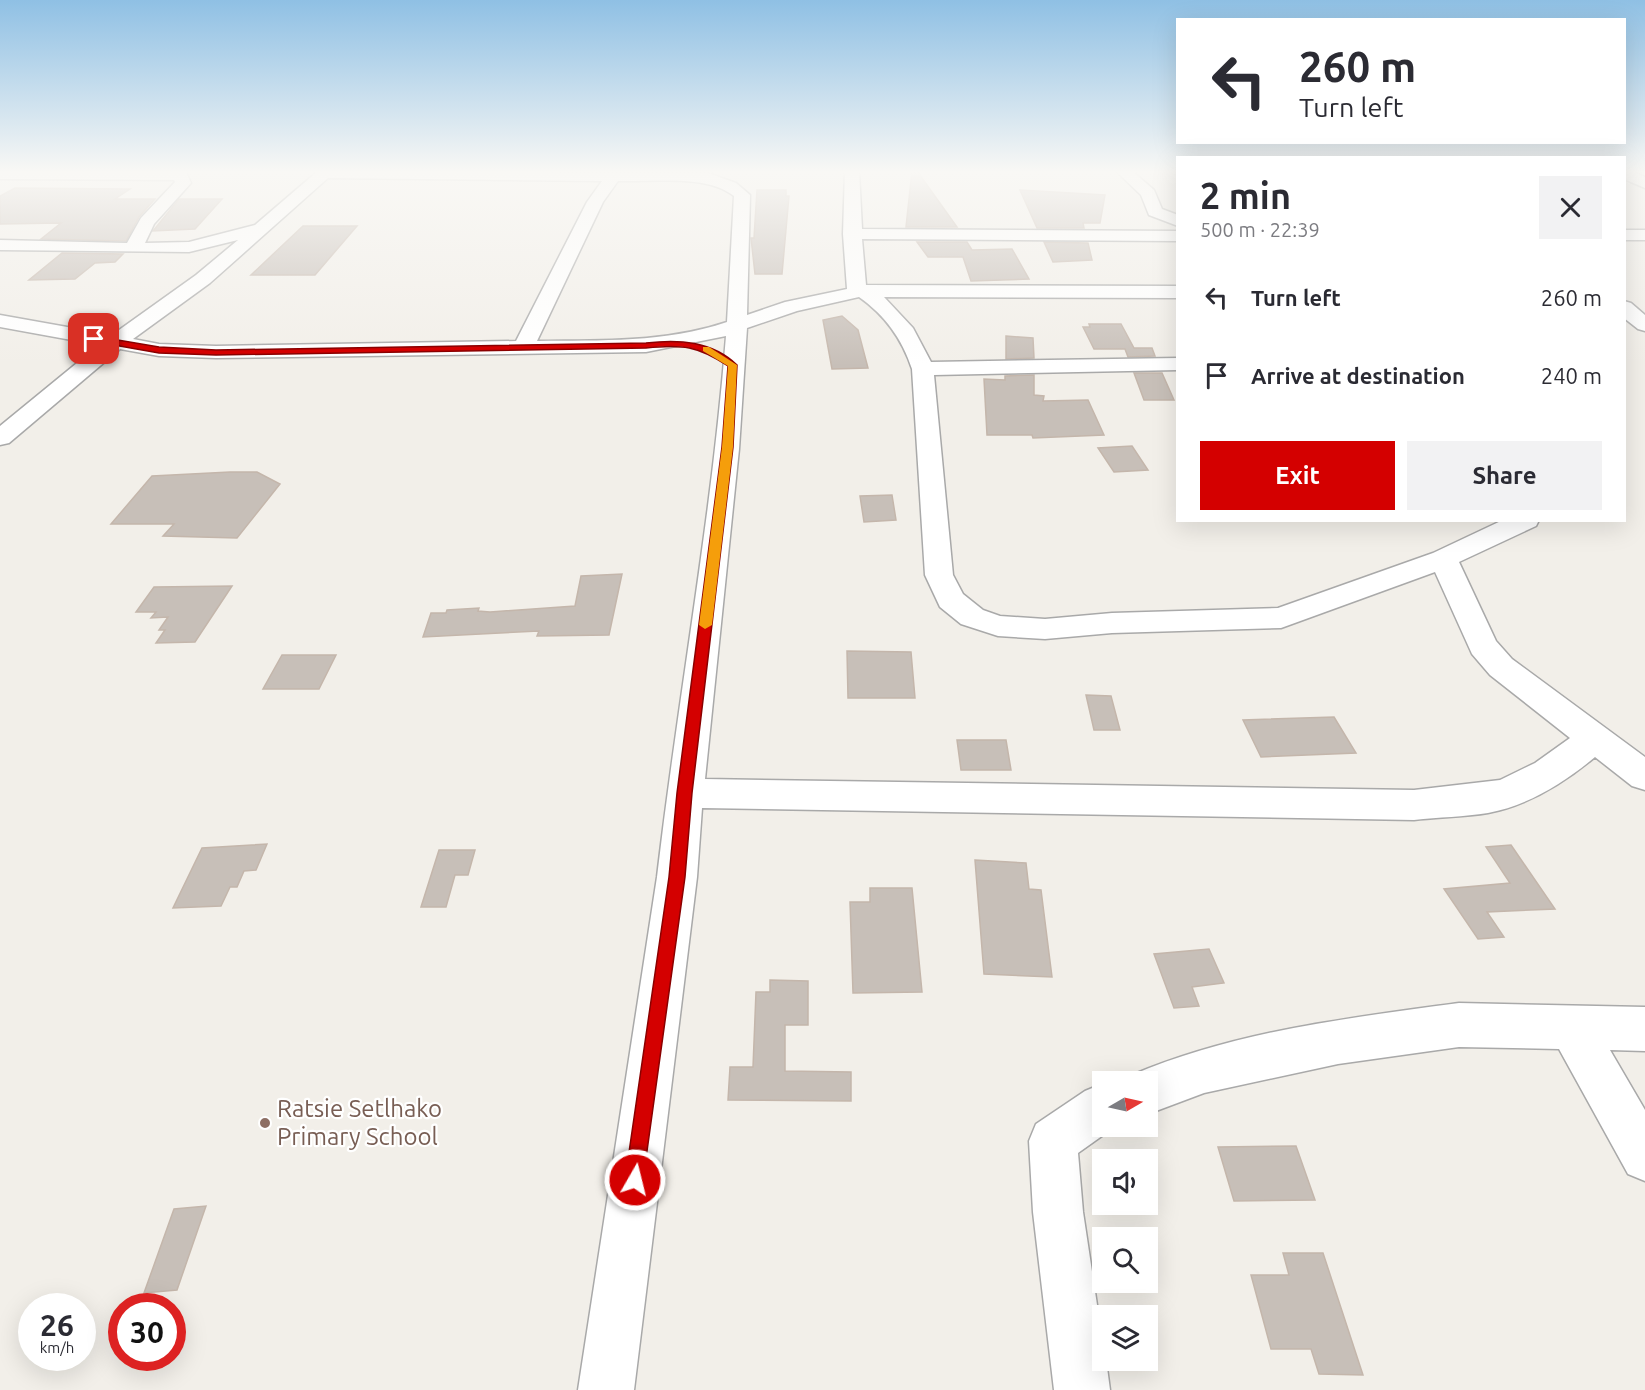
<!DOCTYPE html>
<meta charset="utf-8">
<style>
body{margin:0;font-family:Ubuntu,sans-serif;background:#f2f2f3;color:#2b2b33;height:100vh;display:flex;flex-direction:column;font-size:22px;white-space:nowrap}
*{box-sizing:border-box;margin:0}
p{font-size:20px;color:#7c7c81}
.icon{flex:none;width:33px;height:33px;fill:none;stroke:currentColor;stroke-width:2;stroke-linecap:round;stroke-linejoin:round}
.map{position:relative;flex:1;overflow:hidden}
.side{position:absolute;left:1176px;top:156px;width:450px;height:366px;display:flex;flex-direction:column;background:#fff;border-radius:0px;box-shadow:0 6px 24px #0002}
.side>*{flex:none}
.banner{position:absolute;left:1176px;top:18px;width:450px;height:126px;border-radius:0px;box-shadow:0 6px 24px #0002;background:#fff;color:#2b2b33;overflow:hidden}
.needle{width:39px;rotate:81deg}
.tools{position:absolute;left:1092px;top:1071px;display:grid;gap:12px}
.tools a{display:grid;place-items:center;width:66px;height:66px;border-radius:0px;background:#fff;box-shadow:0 6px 24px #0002;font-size:30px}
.speed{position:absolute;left:18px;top:1293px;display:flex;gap:12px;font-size:30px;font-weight:700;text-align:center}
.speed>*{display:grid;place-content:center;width:78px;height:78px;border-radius:50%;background:#fff;box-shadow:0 6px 24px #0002;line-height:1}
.speed small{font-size:15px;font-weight:400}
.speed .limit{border:9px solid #d22;background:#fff;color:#111}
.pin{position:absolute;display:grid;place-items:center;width:51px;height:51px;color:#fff;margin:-26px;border-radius:12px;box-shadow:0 3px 9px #0006}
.me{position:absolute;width:66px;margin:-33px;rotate:8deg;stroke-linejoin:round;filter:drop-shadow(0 0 4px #0008)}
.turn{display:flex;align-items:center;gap:21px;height:126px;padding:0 24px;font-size:27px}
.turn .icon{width:78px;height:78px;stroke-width:2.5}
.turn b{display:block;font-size:42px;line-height:51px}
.round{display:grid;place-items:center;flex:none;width:63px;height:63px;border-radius:0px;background:#f2f2f3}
.head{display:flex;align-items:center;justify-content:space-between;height:102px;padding:0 24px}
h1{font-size:36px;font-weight:600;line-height:45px}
.button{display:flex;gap:12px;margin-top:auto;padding:12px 24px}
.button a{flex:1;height:69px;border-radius:0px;background:#d40000;color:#fff;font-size:24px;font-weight:600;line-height:69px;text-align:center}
.button a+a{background:#f2f2f3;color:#2b2b33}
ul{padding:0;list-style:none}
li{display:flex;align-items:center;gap:18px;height:78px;padding:0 24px}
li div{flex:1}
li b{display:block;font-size:22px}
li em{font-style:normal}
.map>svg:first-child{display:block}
</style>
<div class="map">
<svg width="1645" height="1390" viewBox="0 0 1645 1390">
<rect width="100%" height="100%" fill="#f2efe9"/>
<!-- building -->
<path fill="#c7bfb8" stroke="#c4b6ab" stroke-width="1.5" d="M 912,171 L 917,171 L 957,227 L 906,227 Z
M 15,188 L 130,189 L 115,199 L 155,199 L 139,217 L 126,241 L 41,239 L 61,223 L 0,224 L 0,196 Z
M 757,190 L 786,190 L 786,196 L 789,196 L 782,274 L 755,274 L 751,238 L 754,238 Z
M 1020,190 L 1105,195 L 1100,223 L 1083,223 L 1084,228 L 1037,228 Z
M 179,199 L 222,199 L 195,229 L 153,231 Z
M 303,226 L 357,226 L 315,275 L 251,275 Z
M 917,242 L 967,242 L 972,250 L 1012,249 L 1029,279 L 971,281 L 963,257 L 928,257 Z
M 1044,242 L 1088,243 L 1092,260 L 1053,262 Z
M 62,253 L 123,254 L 115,262 L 95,263 L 75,279 L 29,280 Z
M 842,316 L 858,330 L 868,368 L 832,369 L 823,320 Z
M 1089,324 L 1121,324 L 1134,348 L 1152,348 L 1155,356 L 1128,357 L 1125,349 L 1094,349 L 1083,327 L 1090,327 Z
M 1006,336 L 1033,338 L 1034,358 L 1006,359 Z
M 1134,373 L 1162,373 L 1174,400 L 1144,400 Z
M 1034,375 L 1034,395 L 1044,396 L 1043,401 L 1088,400 L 1104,435 L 1033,438 L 1032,435 L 987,435 L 984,379 L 1005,380 L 1005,376 Z
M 1132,446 L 1148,470 L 1114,472 L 1098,448 Z
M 230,472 L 257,472 L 280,484 L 237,538 L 163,536 L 174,524 L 111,524 L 152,476 Z
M 892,495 L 896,520 L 864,522 L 860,496 Z
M 622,574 L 609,635 L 537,636 L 539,631 L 423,637 L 431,613 L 446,613 L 447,610 L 479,608 L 478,611 L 490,612 L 575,606 L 581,576 Z
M 232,586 L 195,642 L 156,643 L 165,630 L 159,630 L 168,617 L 151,618 L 156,612 L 136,612 L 154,587 Z
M 847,651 L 911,652 L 915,698 L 848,698 Z
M 282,655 L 336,655 L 319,689 L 263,689 Z
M 1086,695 L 1111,696 L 1120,730 L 1094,730 Z
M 1334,717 L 1356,753 L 1261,757 L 1243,720 Z
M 957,740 L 1006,740 L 1011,770 L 961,770 Z
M 267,844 L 256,870 L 244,871 L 237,887 L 230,887 L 221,906 L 173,908 L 202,848 Z
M 1511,845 L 1555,909 L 1487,912 L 1504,937 L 1478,939 L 1444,889 L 1510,883 L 1486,847 Z
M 439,850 L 475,850 L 468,875 L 455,875 L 446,907 L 421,907 Z
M 975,860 L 1026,863 L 1029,889 L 1041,890 L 1052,977 L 984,974 Z
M 870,888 L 912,888 L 922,992 L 853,993 L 850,902 L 870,902 Z
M 1209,949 L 1224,983 L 1192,987 L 1199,1006 L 1174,1008 L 1154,954 Z
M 770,980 L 808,981 L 808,1025 L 785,1025 L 785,1071 L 851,1072 L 851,1101 L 728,1100 L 730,1067 L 753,1067 L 756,992 L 770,992 Z
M 1296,1146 L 1315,1200 L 1234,1201 L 1218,1147 Z
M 206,1206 L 177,1290 L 144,1293 L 174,1209 Z
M 1283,1253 L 1323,1253 L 1363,1375 L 1319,1374 L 1311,1349 L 1271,1349 L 1251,1275 L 1289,1275 Z"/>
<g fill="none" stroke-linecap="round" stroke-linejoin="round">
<!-- minor casing -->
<g stroke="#a9a9a9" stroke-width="3">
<path id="minor" d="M 0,171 L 186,172 L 191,183 L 154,224 L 145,243 L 189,242 L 255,225 L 318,171 L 708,173 L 736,183 L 750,195 L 747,315 L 785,302 L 847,289 L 843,234 L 845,171 L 859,171 L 862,229 L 1178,231 L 1178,241 L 862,239 L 866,285 L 1178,286 L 1178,298 L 884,297 L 913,328 L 931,362 L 1178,358 L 1178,370 L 934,375 L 953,575 L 963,594 L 983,610 L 1000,616 L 1045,619 L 1112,613 L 1278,608 L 1433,553 L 1503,520 L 1539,520 L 1536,526 L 1459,562 L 1496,641 L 1512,659 L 1645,757 L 1645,790 L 1632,786 L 1595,757 C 1564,783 1529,805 1488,813 C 1464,817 1439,817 1414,820 L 702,808 L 697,877 L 634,1390 L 578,1390 L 657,877 C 678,697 712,517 726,336 L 646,352 L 216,358 L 159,356 L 120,349 L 9,443 L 0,445 L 0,426 L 99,345 L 0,327 L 0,315 L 112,335 L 196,275 L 238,240 L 189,252 L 0,250 L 0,240 L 127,243 L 141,218 L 175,182 L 174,180 L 0,179 ZM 328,178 L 602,181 L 587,202 L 516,341 L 216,346 L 159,344 L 133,339 L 210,283 ZM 618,181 C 652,182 707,174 734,196 L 727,322 C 665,343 601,340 537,341 L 603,202 ZM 859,297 C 886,316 902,339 912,369 L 925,575 L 940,607 L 961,624 L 998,636 L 1045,639 L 1112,633 L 1281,628 L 1435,572 L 1472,654 L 1490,675 L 1570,738 L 1535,763 L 1500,780 L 1414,790 L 705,779 L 739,449 L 747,328 L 797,311 Z
M 1116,171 L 1132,171 L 1154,190 L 1162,209 L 1178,215 L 1178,226 L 1149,215 L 1141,195 Z
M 1624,171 L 1632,171 L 1645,177 L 1645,188 L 1624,179 Z
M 1624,230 L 1645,230 L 1645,240 L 1624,240 Z
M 1624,301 L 1631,303 L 1645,315 L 1645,331 L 1638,329 L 1624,318 Z
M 1459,1003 L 1645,1007 L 1645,1051 L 1610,1050 L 1645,1110 L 1645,1181 L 1628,1174 L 1559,1049 L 1459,1047 L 1338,1064 L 1204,1093 L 1148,1114 L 1148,1082 L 1129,1082 L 1132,1075 C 1236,1031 1348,1018 1459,1003 Z
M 1102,1084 L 1102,1126 L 1116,1126 L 1078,1153 L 1083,1212 L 1102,1338 L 1102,1360 L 1106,1360 L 1110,1390 L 1054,1390 L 1033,1212 L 1029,1141 L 1036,1124 L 1085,1091 Z"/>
</g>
<!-- minor -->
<use href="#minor" fill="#fff" fill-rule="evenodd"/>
</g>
<!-- sky -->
<linearGradient id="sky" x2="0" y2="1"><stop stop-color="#8fc0e4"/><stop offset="0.47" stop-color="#f9f8f5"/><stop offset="1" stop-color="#f9f8f5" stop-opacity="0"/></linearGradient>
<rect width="1645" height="366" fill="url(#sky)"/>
<!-- route -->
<path fill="#d40000" stroke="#8a0000" stroke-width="1.5" d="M 94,336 L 159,347 L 216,350 L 646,343 C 679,339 712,341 737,365 L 733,447 L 692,793 L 685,877 L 642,1187 L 635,1190 L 628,1187 L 625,1180 L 669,877 L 677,793 L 722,447 L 728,366 C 698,346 682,344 646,348 L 216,355 L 159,353 L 91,341 Z"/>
<!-- slow -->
<path fill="#f59e0b" d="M 703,347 L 709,347 L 737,365 L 733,447 L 712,625 L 705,629 L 699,625 L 722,447 L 728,366 L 703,351 Z"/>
<!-- markers -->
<circle fill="#8d6e63" stroke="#fff" stroke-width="2" cx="265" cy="1123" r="6"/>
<g text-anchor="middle" stroke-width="4.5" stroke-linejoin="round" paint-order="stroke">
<!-- near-education labels -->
<g font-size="24" fill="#785e54" stroke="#fff" text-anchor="start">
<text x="277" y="1117">Ratsie Setlhako<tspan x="277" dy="28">Primary School</tspan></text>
</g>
</g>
</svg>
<div class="tools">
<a><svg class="needle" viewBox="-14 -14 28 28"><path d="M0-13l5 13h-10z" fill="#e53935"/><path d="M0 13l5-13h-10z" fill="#7c7c81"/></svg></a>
<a><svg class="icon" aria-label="sound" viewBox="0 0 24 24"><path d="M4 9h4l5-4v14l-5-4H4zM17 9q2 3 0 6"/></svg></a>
<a><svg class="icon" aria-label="search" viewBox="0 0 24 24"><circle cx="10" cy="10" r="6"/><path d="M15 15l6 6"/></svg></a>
<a><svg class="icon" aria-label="layers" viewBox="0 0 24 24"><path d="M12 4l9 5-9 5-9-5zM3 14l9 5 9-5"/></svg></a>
</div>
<div class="speed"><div>26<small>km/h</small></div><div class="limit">30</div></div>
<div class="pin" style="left:94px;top:339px;background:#d93025"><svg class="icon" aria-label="arrive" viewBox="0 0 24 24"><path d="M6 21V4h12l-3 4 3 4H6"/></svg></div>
<svg class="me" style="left:635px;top:1180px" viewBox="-20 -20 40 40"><circle r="17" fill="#d40000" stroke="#fff" stroke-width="3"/><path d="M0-11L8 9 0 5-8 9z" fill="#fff"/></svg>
<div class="banner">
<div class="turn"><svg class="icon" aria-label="left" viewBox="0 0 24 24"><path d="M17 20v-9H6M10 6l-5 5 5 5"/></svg><div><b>260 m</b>Turn left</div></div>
</div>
<section class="side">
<div class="head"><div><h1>2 min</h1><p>500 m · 22:39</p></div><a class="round"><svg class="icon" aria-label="close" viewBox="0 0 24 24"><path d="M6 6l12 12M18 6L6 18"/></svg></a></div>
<ul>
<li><svg class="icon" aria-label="left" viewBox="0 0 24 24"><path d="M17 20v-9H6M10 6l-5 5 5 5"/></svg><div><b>Turn left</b></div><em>260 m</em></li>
<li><svg class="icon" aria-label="arrive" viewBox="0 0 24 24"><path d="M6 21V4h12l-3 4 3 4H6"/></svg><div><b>Arrive at destination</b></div><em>240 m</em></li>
</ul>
<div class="button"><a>Exit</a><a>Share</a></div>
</section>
</div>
